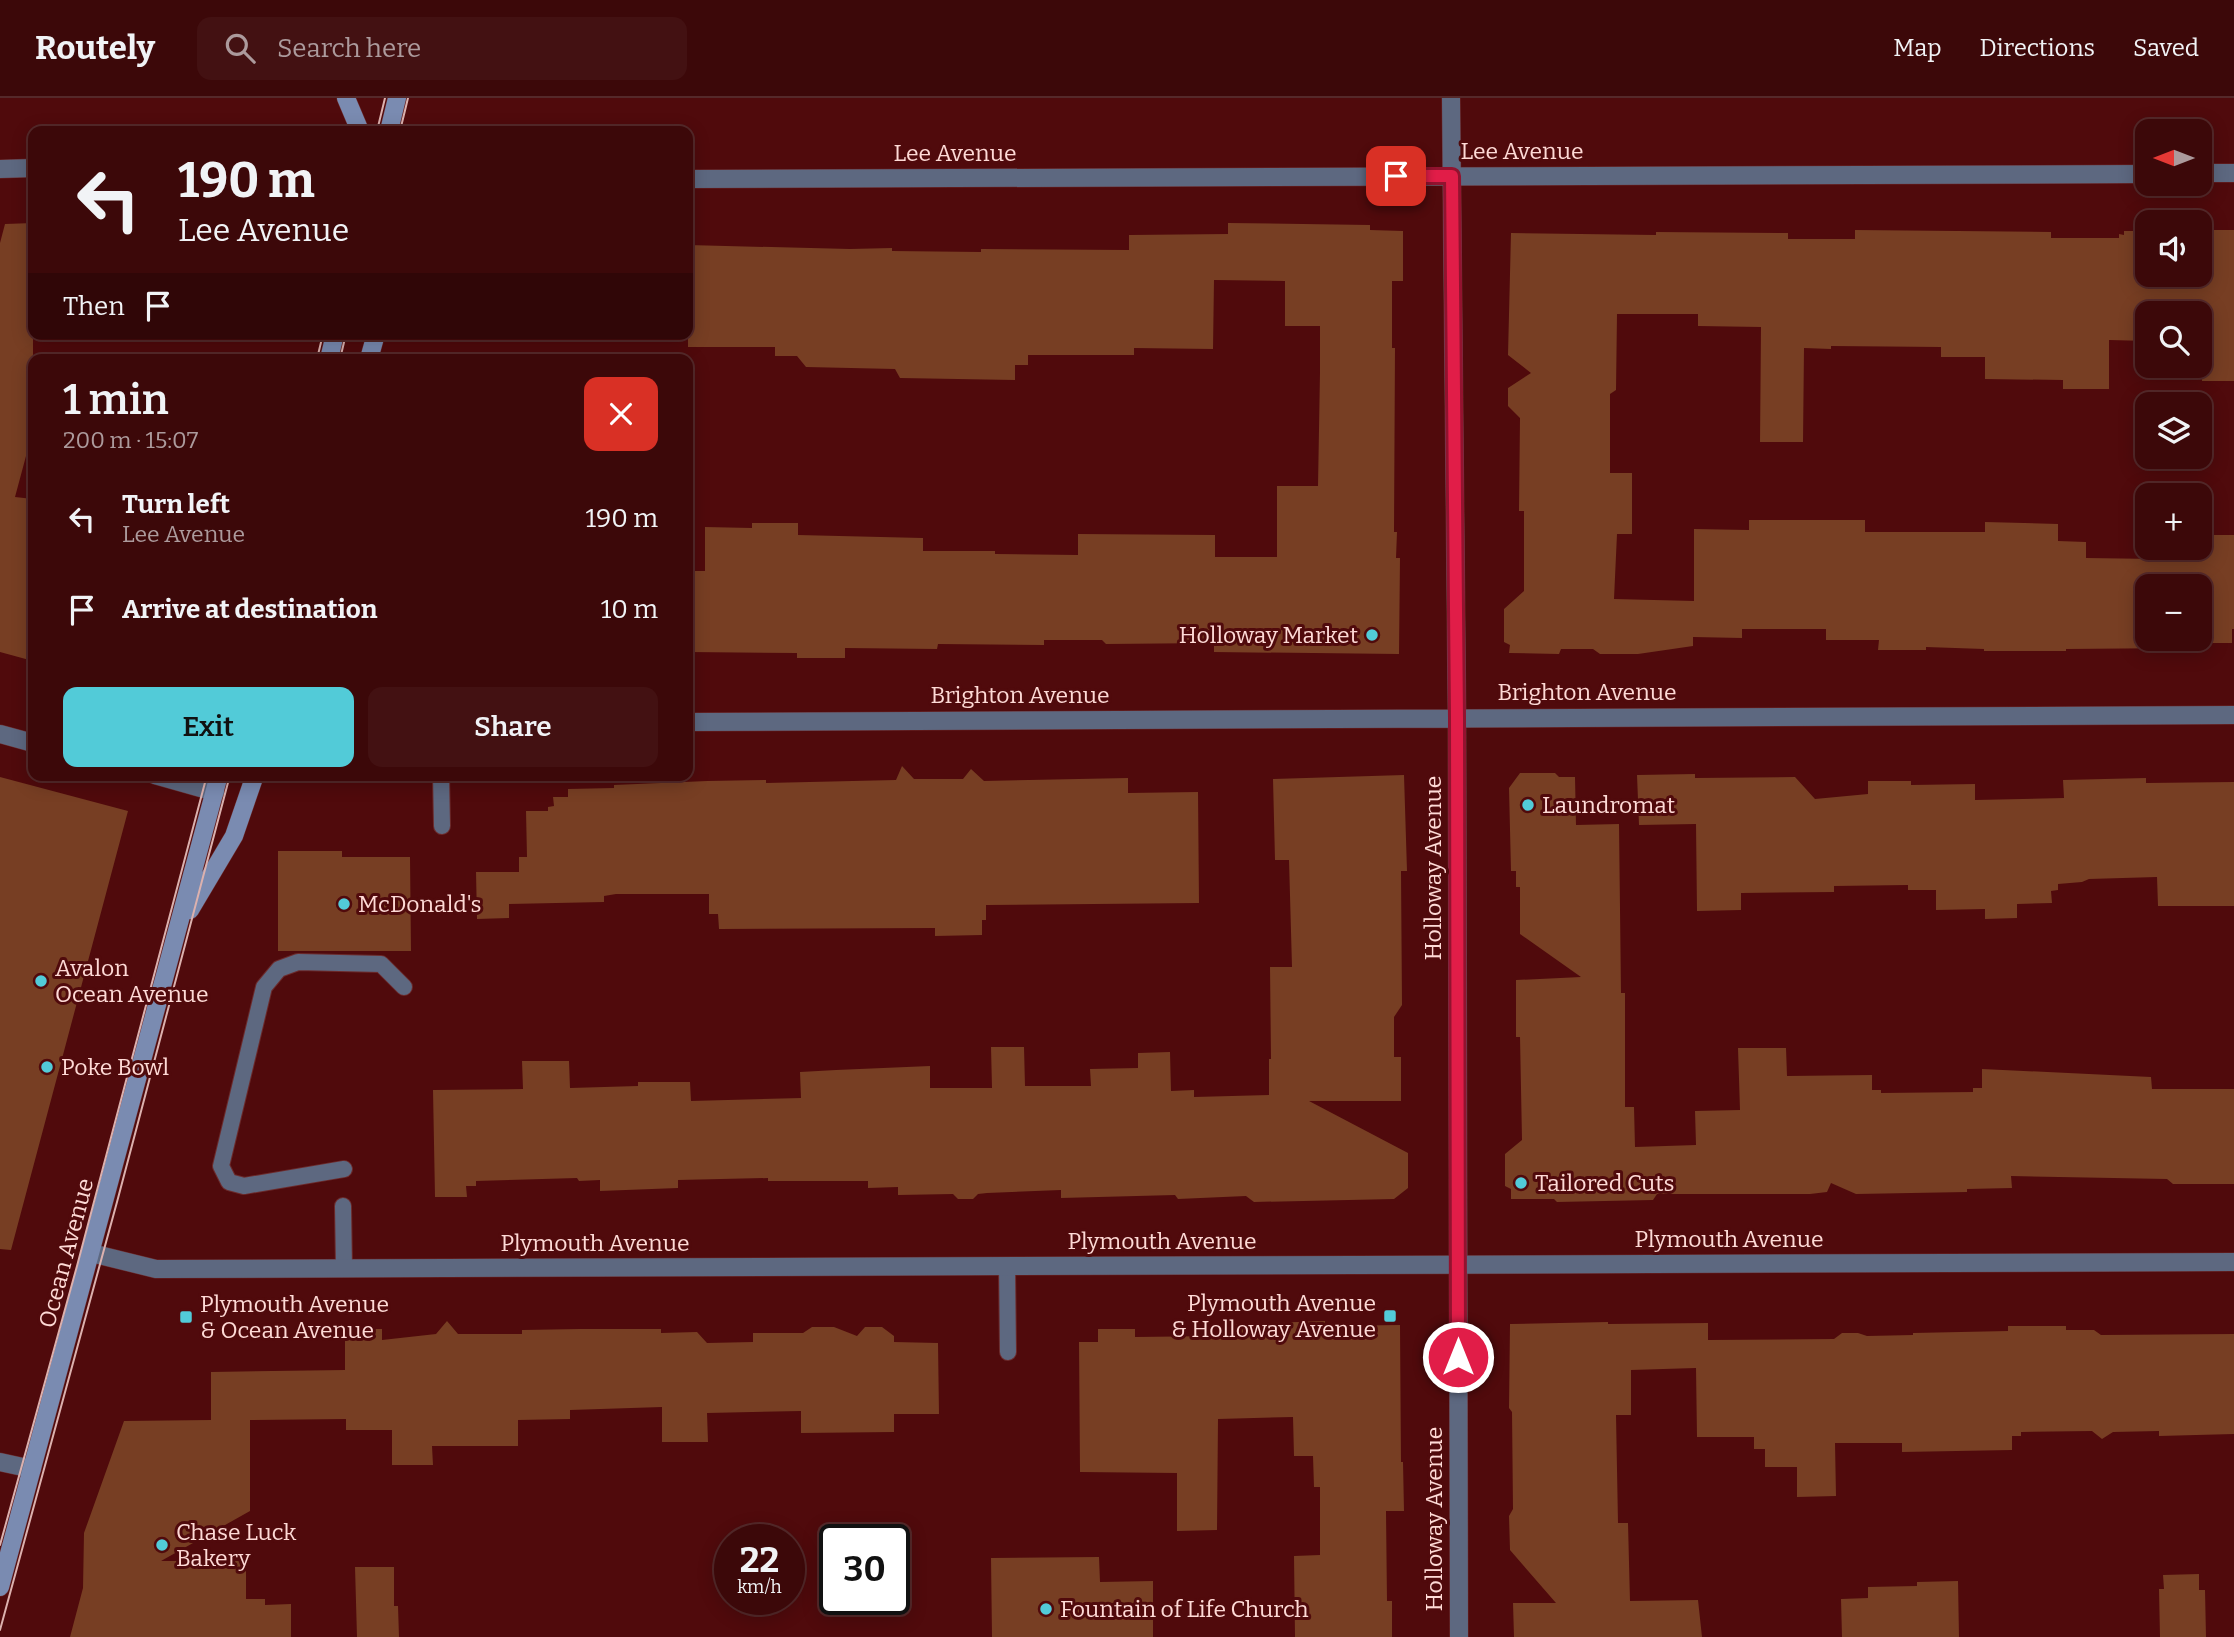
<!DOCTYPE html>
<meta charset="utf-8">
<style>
body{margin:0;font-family:Bitter,serif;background:#431112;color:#f1f3f6;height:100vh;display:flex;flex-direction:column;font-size:26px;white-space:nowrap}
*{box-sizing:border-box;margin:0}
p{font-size:23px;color:#ac9a9c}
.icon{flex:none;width:38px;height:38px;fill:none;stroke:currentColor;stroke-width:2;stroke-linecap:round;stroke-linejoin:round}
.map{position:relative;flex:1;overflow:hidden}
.drawer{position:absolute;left:28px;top:256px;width:665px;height:427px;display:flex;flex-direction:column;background:#3c0809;border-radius:14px;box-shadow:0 4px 18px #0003,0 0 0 2px #55292a}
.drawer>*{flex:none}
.hud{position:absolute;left:28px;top:28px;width:665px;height:214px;border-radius:14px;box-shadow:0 4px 18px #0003,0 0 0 2px #55292a;background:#3c0809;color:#f1f3f6;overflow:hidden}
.needle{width:46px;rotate:270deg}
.tools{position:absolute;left:2135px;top:21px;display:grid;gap:14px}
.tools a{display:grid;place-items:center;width:77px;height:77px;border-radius:14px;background:#3c0809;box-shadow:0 4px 18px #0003,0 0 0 2px #55292a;font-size:35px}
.speed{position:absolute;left:714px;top:1426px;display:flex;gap:14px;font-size:35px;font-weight:700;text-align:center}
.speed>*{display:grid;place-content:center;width:91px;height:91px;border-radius:50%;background:#3c0809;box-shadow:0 4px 18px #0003,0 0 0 2px #55292a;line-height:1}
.speed small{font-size:18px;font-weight:400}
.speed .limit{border:4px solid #111;border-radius:10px;background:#fff;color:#111}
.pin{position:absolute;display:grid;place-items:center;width:60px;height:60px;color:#fff;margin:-30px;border-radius:14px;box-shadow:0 4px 10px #0006}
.me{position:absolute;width:77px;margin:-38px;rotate:0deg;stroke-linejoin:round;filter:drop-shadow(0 0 5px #0008)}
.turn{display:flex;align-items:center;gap:24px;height:147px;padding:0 35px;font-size:32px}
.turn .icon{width:91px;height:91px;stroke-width:2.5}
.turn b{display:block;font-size:49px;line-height:60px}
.then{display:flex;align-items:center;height:66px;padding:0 35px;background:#0003;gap:14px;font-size:26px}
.round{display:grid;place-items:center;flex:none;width:74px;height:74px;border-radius:14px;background:#431112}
.summary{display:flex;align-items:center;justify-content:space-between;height:119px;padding:0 35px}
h1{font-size:42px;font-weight:600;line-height:52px}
.primary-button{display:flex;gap:14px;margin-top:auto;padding:14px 35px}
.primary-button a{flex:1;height:80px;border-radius:14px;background:#52cbd8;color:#111;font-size:28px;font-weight:600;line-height:80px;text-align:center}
.primary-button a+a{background:#431112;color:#f1f3f6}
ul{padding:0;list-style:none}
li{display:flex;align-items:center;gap:21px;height:91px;padding:0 35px}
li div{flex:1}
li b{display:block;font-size:26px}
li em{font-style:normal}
header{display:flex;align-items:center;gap:42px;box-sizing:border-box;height:98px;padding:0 35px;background:#3c0809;border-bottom:2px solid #55292a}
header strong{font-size:33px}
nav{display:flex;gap:38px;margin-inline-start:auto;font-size:24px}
.search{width:490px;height:63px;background:#431112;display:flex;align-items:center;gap:18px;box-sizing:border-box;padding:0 24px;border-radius:14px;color:#ac9a9c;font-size:26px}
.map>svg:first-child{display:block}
</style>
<header>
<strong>Routely</strong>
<div class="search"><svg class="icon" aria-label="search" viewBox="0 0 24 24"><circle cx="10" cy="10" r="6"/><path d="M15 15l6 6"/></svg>Search here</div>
<nav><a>Map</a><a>Directions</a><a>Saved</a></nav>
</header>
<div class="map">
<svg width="2234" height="1539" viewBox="0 0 2234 1539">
<rect width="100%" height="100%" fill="#500a0c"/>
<!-- building -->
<path fill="#773e23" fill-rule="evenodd" d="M 33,125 L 33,332 L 15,399 L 33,401 L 33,563 L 0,554 L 0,145 L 5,126 Z
M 1228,125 L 1370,127 L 1370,132 L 1403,133 L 1403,183 L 1392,183 L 1392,250 L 1395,250 L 1394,434 L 1397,434 L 1396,460 L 1400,460 L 1399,556 L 1214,554 L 1214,545 L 1106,546 L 1102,542 L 1044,542 L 1044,547 L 938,546 L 937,551 L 845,550 L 845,560 L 797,560 L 797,555 L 688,554 L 688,473 L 705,473 L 705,429 L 752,430 L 752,425 L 798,425 L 798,437 L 923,440 L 923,453 L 995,453 L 995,456 L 1078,457 L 1078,436 L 1215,437 L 1215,459 L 1277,459 L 1277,388 L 1318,388 L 1320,274 L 1320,228 L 1285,228 L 1285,183 L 1214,182 L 1213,251 L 1134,250 L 1134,257 L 1028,257 L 1028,267 L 1015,267 L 1015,282 L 900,280 L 895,271 L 806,269 L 797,258 L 775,258 L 775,249 L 688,249 L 688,147 L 850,151 L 892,150 L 892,153 L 981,154 L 981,151 L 1129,152 L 1129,137 L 1228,136 Z
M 1855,132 L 2051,134 L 2051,140 L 2119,140 L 2119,136 L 2124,137 L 2124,133 L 2147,133 L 2147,177 L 2200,177 L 2200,134 L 2203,134 L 2203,132 L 2234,132 L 2234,283 L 2202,283 L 2202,243 L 2200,243 L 2200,215 L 2147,215 L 2147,243 L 2109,242 L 2109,291 L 2063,291 L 2063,282 L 1985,281 L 1985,259 L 1941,259 L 1941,249 L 1831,248 L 1831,251 L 1804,250 L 1803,344 L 1760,344 L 1761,229 L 1698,228 L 1698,216 L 1617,216 L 1616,292 L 1610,296 L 1610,375 L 1632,375 L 1632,436 L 1617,436 L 1614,501 L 1694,503 L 1694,431 L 1749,432 L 1749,422 L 1865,422 L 1865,434 L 1985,434 L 1985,424 L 2058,426 L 2058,443 L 2086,444 L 2086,460 L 2157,461 L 2158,450 L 2200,450 L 2200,437 L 2234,437 L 2234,531 L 2232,531 L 2232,545 L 2182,545 L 2182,550 L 2066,551 L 2066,553 L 1984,553 L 1984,551 L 1926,549 L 1926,552 L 1878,552 L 1879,542 L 1826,542 L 1826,531 L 1742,531 L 1742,540 L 1693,539 L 1693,548 L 1638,556 L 1600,556 L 1593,551 L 1561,551 L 1559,556 L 1509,555 L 1510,547 L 1504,544 L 1504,511 L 1524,493 L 1524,413 L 1519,413 L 1520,320 L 1508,308 L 1508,290 L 1531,275 L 1508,257 L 1511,135 L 1656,137 L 1656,134 L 1788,135 L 1788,141 L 1855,141 ZM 2147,488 L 2200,488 L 2200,541 L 2147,541 Z
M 902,668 L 914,681 L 963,681 L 971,671 L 984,683 L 1128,680 L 1128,695 L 1198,694 L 1199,805 L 986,807 L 986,822 L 982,822 L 982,837 L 935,838 L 935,830 L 719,831 L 718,816 L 709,816 L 709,796 L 616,796 L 604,798 L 604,804 L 509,806 L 509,820 L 477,821 L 476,774 L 519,774 L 519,759 L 527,759 L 526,713 L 548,713 L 548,709 L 554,708 L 553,699 L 568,699 L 568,691 L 614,690 L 614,687 L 707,683 L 766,682 L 766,685 L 896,682 Z
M 1520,675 L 1555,675 L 1559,679 L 1575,679 L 1576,727 L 1619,726 L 1621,895 L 1625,895 L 1625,1009 L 1634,1009 L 1635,1049 L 1696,1047 L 1695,1013 L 1740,1012 L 1738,950 L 1786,950 L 1787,978 L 1872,977 L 1872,992 L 1881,992 L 1881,995 L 1973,994 L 1973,990 L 1982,990 L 1982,971 L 2151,979 L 2152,991 L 2234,991 L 2234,1086 L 2173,1086 L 2167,1081 L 2011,1078 L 2012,1090 L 1967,1091 L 1967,1094 L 1856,1096 L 1831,1085 L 1827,1094 L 1810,1096 L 1657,1096 L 1653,1102 L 1557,1104 L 1554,1101 L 1511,1101 L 1511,1091 L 1505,1088 L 1505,1056 L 1522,1042 L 1520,939 L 1516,939 L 1516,882 L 1581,879 L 1520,836 L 1520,789 L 1516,789 L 1516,773 L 1511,773 L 1509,690 Z
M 1695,676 L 1695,680 L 1795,679 L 1815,701 L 1868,696 L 1868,683 L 1911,683 L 1911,687 L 1975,686 L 1975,702 L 2064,700 L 2063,682 L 2146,680 L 2146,685 L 2234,684 L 2234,808 L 2158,808 L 2157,779 L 2089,781 L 2082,784 L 2058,786 L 2058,792 L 2051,793 L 2052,805 L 2017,806 L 2017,820 L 1985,821 L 1985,811 L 1936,812 L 1936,792 L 1908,792 L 1908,787 L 1834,788 L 1834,794 L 1741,795 L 1741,812 L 1697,813 L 1696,726 L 1639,727 L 1637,677 Z
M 1404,677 L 1407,773 L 1401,773 L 1402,907 L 1394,919 L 1394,959 L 1401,959 L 1401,1003 L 1309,1003 L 1408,1055 L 1408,1090 L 1394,1101 L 1254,1104 L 1246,1098 L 1178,1101 L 1175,1097 L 1061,1100 L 1061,1092 L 987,1095 L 978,1096 L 973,1101 L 958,1101 L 953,1096 L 898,1097 L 898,1089 L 868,1090 L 868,1083 L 768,1083 L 768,1080 L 678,1082 L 678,1090 L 600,1093 L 600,1082 L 579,1083 L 577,1080 L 476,1083 L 476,1088 L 466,1088 L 467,1099 L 435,1099 L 433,992 L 523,991 L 522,963 L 569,963 L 570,990 L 638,988 L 638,984 L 690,984 L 691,1003 L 801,1000 L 800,974 L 836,972 L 930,968 L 930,990 L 992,990 L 991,949 L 1024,949 L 1025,988 L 1091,988 L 1090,971 L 1138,970 L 1138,955 L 1170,954 L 1171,993 L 1194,992 L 1194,999 L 1269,997 L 1269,961 L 1271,961 L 1270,869 L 1292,869 L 1289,762 L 1275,762 L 1273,681 Z
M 0,679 L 128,713 L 11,1152 L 0,1151 Z
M 278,753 L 342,753 L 342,759 L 410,759 L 411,853 L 278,853 Z
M 447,1223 L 458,1236 L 522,1236 L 522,1232 L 580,1231 L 661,1231 L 661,1235 L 697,1234 L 707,1245 L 753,1244 L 753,1235 L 803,1235 L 812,1229 L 834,1229 L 857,1238 L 865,1229 L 882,1229 L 894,1238 L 894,1244 L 938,1245 L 939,1316 L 894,1316 L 894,1334 L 801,1335 L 801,1313 L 707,1315 L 708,1344 L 662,1344 L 662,1309 L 570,1312 L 570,1321 L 518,1322 L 518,1348 L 432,1348 L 433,1367 L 392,1367 L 392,1332 L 346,1332 L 346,1321 L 250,1322 L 250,1413 L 161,1463 L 246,1463 L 246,1501 L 265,1501 L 265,1507 L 291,1506 L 291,1539 L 70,1539 L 83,1490 L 84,1435 L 124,1323 L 211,1322 L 211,1274 L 345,1272 L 345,1231 L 382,1231 L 382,1242 L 436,1236 Z
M 1325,1223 L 1325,1228 L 1400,1227 L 1401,1364 L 1403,1364 L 1404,1413 L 1386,1413 L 1387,1503 L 1392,1503 L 1392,1539 L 1295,1539 L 1294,1458 L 1320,1457 L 1320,1389 L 1314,1389 L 1313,1358 L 1294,1358 L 1293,1319 L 1218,1321 L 1217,1432 L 1177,1433 L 1177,1375 L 1080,1374 L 1079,1244 L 1098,1244 L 1098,1231 L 1135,1231 L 1135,1239 L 1217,1238 L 1217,1227 Z
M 1608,1224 L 1608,1226 L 1708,1225 L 1708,1242 L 1834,1241 L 1842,1235 L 1858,1235 L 1867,1238 L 1913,1237 L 1913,1235 L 2008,1233 L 2008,1228 L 2066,1228 L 2066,1232 L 2094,1232 L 2101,1237 L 2234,1236 L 2234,1336 L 2159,1338 L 2159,1333 L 2113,1334 L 2102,1341 L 2092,1333 L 2021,1334 L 2021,1338 L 2012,1338 L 2012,1352 L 1902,1354 L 1902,1345 L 1835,1345 L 1836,1398 L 1797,1399 L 1797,1369 L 1765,1369 L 1765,1351 L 1754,1351 L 1754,1339 L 1697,1339 L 1696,1270 L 1631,1272 L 1631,1317 L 1616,1317 L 1618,1425 L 1628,1425 L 1630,1503 L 1698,1502 L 1702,1539 L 1514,1539 L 1513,1505 L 1556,1505 L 1510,1452 L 1509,1418 L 1513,1411 L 1512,1314 L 1509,1310 L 1510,1226 Z
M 1099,1459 L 1100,1484 L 1153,1483 L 1153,1539 L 992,1539 L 991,1460 Z
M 355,1469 L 394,1469 L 394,1508 L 398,1508 L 399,1539 L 357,1539 Z
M 2199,1476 L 2199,1492 L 2205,1492 L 2206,1539 L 2160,1539 L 2159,1491 L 2164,1491 L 2163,1477 Z
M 1958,1483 L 1959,1539 L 1842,1539 L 1841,1501 L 1868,1500 L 1868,1489 L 1917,1488 L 1917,1484 Z"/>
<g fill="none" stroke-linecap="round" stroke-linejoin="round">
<!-- service casing -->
<g stroke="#6c2b2c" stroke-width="18">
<path id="service" d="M 441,677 L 442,728
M 344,1071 L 244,1088 L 229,1084 L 221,1068 L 264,889 L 279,871 L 298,864 L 381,866 L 404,889
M 343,1108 L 344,1170
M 1007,1168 L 1008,1254"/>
</g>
<!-- minor casing -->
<g stroke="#6c2b2c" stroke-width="19">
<path id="minor" d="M 1451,0 L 1457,619 L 1459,1539
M 0,71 L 33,70
M 2200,75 L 2234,75
M 688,81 L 2147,76
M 688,624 L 2234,617
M 0,636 L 33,645
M 155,677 L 215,694
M 0,1364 L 32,1371"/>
</g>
<!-- tertiary casing -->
<g stroke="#6c2b2c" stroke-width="19">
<path id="tertiary" d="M 91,1155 L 156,1171 L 2234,1164"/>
</g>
<!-- secondary casing -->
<g stroke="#6c2b2c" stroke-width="19">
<path id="secondary" d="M 346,0 L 360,33
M 389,33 L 397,0
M 329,261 L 335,236
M 369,261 L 376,236
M 190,812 L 234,738 L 255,677
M 0,1489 L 219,677"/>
</g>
<!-- service -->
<use href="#service" stroke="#5d6880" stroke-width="16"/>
<!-- minor -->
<use href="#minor" stroke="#5d6880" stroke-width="18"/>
<!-- tertiary -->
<use href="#tertiary" stroke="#5d6880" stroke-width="18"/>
<!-- secondary -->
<use href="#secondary" stroke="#7a8bb1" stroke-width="18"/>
<!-- tram -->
<path stroke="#dcb1ae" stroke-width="2" d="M 377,33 L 385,0
M 400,33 L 408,0
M 317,261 L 323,236
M 340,261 L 346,236
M 0,1447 L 77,1168 L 207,677
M 0,1532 L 117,1104 L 230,677"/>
</g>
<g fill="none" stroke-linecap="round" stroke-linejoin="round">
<!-- route casing -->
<g stroke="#92132f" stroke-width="18">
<path id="route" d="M 1396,78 L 1452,78 L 1457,619 L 1458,1259"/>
</g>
<!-- route -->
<use href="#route" stroke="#e11d48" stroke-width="12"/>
</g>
<!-- markers -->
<g fill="#52cbd8" stroke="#500a0c" stroke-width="2.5">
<circle cx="1372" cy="537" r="7"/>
<circle cx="1528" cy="707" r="7"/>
<circle cx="344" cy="806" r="7"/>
<circle cx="41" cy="883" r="7"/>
<circle cx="47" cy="969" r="7"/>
<circle cx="1521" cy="1085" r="7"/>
<rect x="1383" y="1211" width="14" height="14" rx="3.5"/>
<rect x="179" y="1212" width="14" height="14" rx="3.5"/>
<circle cx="162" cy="1447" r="7"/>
<circle cx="1046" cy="1511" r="7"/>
</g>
<g text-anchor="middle" stroke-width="6" stroke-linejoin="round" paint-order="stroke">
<!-- street labels -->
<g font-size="23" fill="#fedad6" stroke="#500a0c">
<text x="1522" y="61">Lee Avenue</text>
<text x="955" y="63">Lee Avenue</text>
<text x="1587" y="602">Brighton Avenue</text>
<text x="1020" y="605">Brighton Avenue</text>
<text transform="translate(1433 770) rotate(-90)" y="8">Holloway Avenue</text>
<text x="1729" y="1149">Plymouth Avenue</text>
<text x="1162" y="1151">Plymouth Avenue</text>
<text x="595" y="1153">Plymouth Avenue</text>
<text transform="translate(66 1155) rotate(-75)" y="8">Ocean Avenue</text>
<text transform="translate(1434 1421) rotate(-90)" y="8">Holloway Avenue</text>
</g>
<!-- poi labels -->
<g font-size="23" fill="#fedad6" stroke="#500a0c" text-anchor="start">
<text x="1358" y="545" text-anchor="end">Holloway Market</text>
<text x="1542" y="715">Laundromat</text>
<text x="358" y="814">McDonald's</text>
<text x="55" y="878">Avalon<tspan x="55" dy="26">Ocean Avenue</tspan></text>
<text x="61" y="977">Poke Bowl</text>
<text x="1535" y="1093">Tailored Cuts</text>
<text x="1376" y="1213" text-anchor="end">Plymouth Avenue<tspan x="1376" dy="26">&amp; Holloway Avenue</tspan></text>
<text x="200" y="1214">Plymouth Avenue<tspan x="200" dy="26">&amp; Ocean Avenue</tspan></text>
<text x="176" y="1442">Chase Luck<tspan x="176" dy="26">Bakery</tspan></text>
<text x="1060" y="1519">Fountain of Life Church</text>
</g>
</g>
</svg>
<div class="tools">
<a><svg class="needle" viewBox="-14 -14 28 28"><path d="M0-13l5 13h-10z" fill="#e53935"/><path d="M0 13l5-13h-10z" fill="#ac9a9c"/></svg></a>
<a><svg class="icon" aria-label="sound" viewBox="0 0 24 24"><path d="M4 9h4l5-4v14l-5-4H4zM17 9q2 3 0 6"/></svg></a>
<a><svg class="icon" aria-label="search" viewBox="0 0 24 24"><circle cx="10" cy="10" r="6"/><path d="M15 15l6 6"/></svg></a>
<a><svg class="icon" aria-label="layers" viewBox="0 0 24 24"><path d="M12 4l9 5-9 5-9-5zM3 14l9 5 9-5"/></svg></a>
<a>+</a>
<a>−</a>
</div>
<div class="speed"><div>22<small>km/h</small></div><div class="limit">30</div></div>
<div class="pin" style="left:1396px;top:78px;background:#d93025"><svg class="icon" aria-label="arrive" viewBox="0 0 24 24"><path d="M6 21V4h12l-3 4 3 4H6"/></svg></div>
<svg class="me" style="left:1458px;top:1259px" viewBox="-20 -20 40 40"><circle r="17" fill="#e11d48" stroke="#fff" stroke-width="3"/><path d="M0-11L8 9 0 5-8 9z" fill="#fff"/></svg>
<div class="hud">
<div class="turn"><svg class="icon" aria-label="left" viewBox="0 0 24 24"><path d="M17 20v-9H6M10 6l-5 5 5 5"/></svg><div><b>190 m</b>Lee Avenue</div></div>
<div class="then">Then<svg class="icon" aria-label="arrive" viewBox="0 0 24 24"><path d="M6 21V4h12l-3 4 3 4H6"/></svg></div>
</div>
<section class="drawer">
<div class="summary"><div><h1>1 min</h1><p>200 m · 15:07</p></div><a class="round" style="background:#d93025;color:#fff"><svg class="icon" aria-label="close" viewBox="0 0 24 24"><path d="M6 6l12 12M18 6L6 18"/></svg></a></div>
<ul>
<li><svg class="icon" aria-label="left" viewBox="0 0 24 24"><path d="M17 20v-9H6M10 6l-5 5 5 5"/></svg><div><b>Turn left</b><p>Lee Avenue</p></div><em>190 m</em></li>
<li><svg class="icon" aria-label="arrive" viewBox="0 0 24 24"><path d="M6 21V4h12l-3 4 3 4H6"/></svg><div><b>Arrive at destination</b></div><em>10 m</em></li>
</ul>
<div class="primary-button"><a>Exit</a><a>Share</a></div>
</section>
</div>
